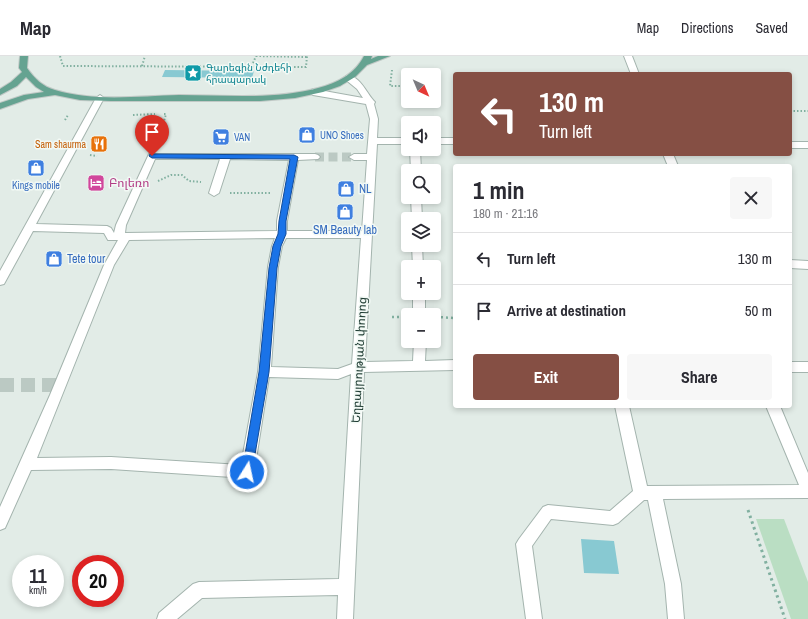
<!DOCTYPE html>
<meta charset="utf-8">
<style>
body{margin:0;font-family:"Archivo Narrow","Noto Sans Armenian",sans-serif;background:#f7f7f7;color:#2b2b33;height:100vh;display:flex;flex-direction:column;font-size:15px;white-space:nowrap}
*{box-sizing:border-box;margin:0}
p{font-size:13px;color:#7c7c81}
.icon{flex:none;width:22px;height:22px;fill:none;stroke:currentColor;stroke-width:2;stroke-linecap:round;stroke-linejoin:round}
.map{position:relative;flex:1;overflow:hidden}
.details{position:absolute;left:453px;top:108px;width:339px;height:244px;display:flex;flex-direction:column;background:#fff;border-radius:4px;box-shadow:0 2px 6px #0003}
.details>*{flex:none}
.guide{position:absolute;left:453px;top:16px;width:339px;height:84px;border-radius:4px;box-shadow:0 2px 6px #0003;background:#854f44;color:#fff;overflow:hidden}
.needle{width:26px;rotate:136deg}
.tools{position:absolute;left:401px;top:12px;display:grid;gap:8px}
.tools a{display:grid;place-items:center;width:40px;height:40px;border-radius:4px;background:#fff;box-shadow:0 2px 6px #0003;font-size:20px}
.speed{position:absolute;left:12px;top:499px;display:flex;gap:8px;font-size:20px;font-weight:700;text-align:center}
.speed>*{display:grid;place-content:center;width:52px;height:52px;border-radius:50%;background:#fff;box-shadow:0 2px 6px #0003;line-height:1}
.speed small{font-size:10px;font-weight:400}
.speed .limit{border:6px solid #d22;background:#fff;color:#111}
.pin{position:absolute;display:grid;place-items:center;width:34px;height:34px;color:#fff;margin:-41px -17px;border-radius:50% 50% 50% 0;rotate:-45deg;box-shadow:0 0 4px #0007}
.pin .icon{rotate:45deg}
.me{position:absolute;width:44px;margin:-22px;rotate:10deg;stroke-linejoin:round;filter:drop-shadow(0 0 3px #0008)}
.turn{display:flex;align-items:center;gap:14px;height:84px;padding:0 20px;font-size:18px}
.turn .icon{width:52px;height:52px;stroke-width:2.5}
.turn b{display:block;font-size:28px;line-height:34px}
.round{display:grid;place-items:center;flex:none;width:42px;height:42px;border-radius:4px;background:#f7f7f7}
.head{display:flex;align-items:center;justify-content:space-between;height:68px;padding:0 20px}
h1{font-size:24px;font-weight:700;line-height:30px}
.primary-button{display:flex;gap:8px;margin-top:auto;padding:8px 20px}
.primary-button a{flex:1;height:46px;border-radius:4px;background:#854f44;color:#fff;font-size:16px;font-weight:700;line-height:46px;text-align:center}
.primary-button a+a{background:#f7f7f7;color:#2b2b33}
ul{padding:0;list-style:none}
li{display:flex;align-items:center;gap:12px;height:52px;padding:0 20px;border-top:1px solid #e1e1e2}
li div{flex:1}
li b{display:block;font-size:15px}
li em{font-style:normal}
header{display:flex;align-items:center;gap:24px;box-sizing:border-box;height:56px;padding:0 20px;background:#fff;border-bottom:1px solid #e1e1e2}
header strong{font-size:19px}
nav{display:flex;gap:22px;margin-inline-start:auto;font-size:14px}
.map>svg:first-child{display:block}
</style>
<header>
<strong>Map</strong>
<nav><a>Map</a><a>Directions</a><a>Saved</a></nav>
</header>
<div class="map">
<svg width="808" height="563" viewBox="0 0 808 563">
<rect width="100%" height="100%" fill="#e2ece7"/>
<!-- green -->
<path fill="#badec3" d="M 756,463 L 784,463 L 808,526 L 808,563 L 791,563 Z"/>
<!-- water -->
<path fill="#88c9d2" d="M 165,14 L 254,15 L 252,22 L 162,21 Z
M 581,483 L 614,485 L 619,518 L 584,517 Z"/>
<g fill="none" stroke-linecap="round" stroke-linejoin="round">
<!-- minor-tunnel-far1 -->
<path stroke="#bbc9c3" stroke-width="9" stroke-dasharray="9 4.5" stroke-linecap="butt" d="M 315,101 L 354,101"/>
<!-- minor-tunnel -->
<path stroke="#bbc9c3" stroke-width="14" stroke-dasharray="14 7" stroke-linecap="butt" d="M 0,329 L 62,329"/>
<!-- minor casing -->
<g stroke="#a4b4ae" stroke-width="2">
<path id="minor" d="M 624,0 L 632,0 L 639,18 L 631,18 Z
M 346,20 C 360,18 367,39 375,46 L 374,48 L 378,63 L 377,82 L 408,82 L 408,88 L 377,88 L 365,306 L 413,305 L 414,285 L 426,285 L 425,305 L 455,304 L 455,314 L 364,316 L 353,563 L 337,563 L 338,539 L 202,542 L 177,563 L 157,563 L 159,557 L 193,528 L 199,526 L 339,523 L 351,318 L 338,323 L 269,321 L 254,416 L 252,420 L 247,422 L 111,413 L 31,414 L 5,472 L 0,474 L 0,451 L 50,339 L 104,209 L 118,184 L 108,184 L 104,177 L 33,175 L 4,228 L 0,229 L 0,215 L 96,42 L 100,39 L 104,42 L 36,168 L 107,170 L 111,172 L 114,177 L 116,169 L 149,98 L 315,98 L 318,99 L 320,101 L 318,103 L 298,104 L 287,165 L 287,175 L 362,175 L 367,104 L 354,104 L 349,101 L 354,98 L 367,98 L 370,63 L 366,48 L 313,39 L 309,36 L 313,33 L 363,42 L 357,33 L 346,24 ZM 155,103 L 220,103 L 209,137 L 214,140 L 219,137 L 230,103 L 289,104 L 277,165 L 277,175 L 125,177 L 126,169 ZM 275,182 L 272,190 L 268,211 L 258,316 L 241,409 L 111,401 L 37,402 L 114,209 L 129,184 ZM 286,182 L 361,182 L 352,308 L 338,313 L 271,311 L 278,211 L 282,190 Z
M 434,82 L 455,82 L 455,88 L 434,88 Z
M 790,86 L 808,86 L 808,92 L 790,92 Z
M 410,93 L 420,93 L 421,115 L 411,115 Z
M 663,98 L 673,98 L 678,110 L 668,110 Z
M 411,141 L 421,141 L 422,163 L 412,163 Z
M 412,189 L 422,189 L 423,211 L 413,211 Z
M 790,204 L 808,205 L 808,213 L 790,212 Z
M 413,237 L 425,237 L 425,259 L 413,259 Z
M 790,306 L 808,306 L 808,316 L 790,316 Z
M 615,350 L 629,350 L 647,430 L 799,429 L 766,350 L 780,350 L 808,417 L 808,442 L 663,443 L 681,528 L 684,563 L 668,563 L 665,528 L 648,444 L 644,444 L 618,467 L 613,469 L 551,463 L 532,490 L 542,563 L 526,563 L 516,488 L 519,483 L 543,451 L 548,449 L 610,455 L 633,435 Z"/>
</g>
<!-- major casing -->
<g stroke="#c1c9c6" stroke-width="2">
<path id="major" d="M 20,0 L 28,0 L 27,12 C 34,22 43,31 55,34 C 94,46 139,40 179,39 C 225,39 274,44 318,32 C 337,27 355,18 364,0 L 372,0 L 371,3 L 378,0 L 390,0 L 367,9 L 355,21 L 340,30 L 323,36 L 295,42 L 260,45 L 111,45 L 80,44 L 55,39 L 28,43 L 0,53 L 0,47 L 24,39 L 44,36 L 36,31 L 26,21 L 17,30 L 0,39 L 0,33 L 11,26 L 22,16 L 19,12 Z"/>
</g>
<!-- path-far2 -->
<path stroke="#81b0a0" stroke-width="2" stroke-dasharray="1.5 2" stroke-linecap="butt" d="M 60,0 L 63,10 L 306,11 L 307,0
M 256,0 L 307,1
M 253,7 L 256,0
M 142,10 L 145,0
M 392,14 L 390,30 L 408,30
M 790,55 L 808,55
M 164,58 L 166,58 L 164,65
M 133,59 L 155,58
M 65,64 L 68,59
M 90,99 L 97,100
M 158,125 L 171,119 L 182,119 L 189,125 L 201,126
M 230,137 L 271,137"/>
<!-- path-far1 -->
<path stroke="#81b0a0" stroke-width="2.5" stroke-dasharray="2 3" stroke-linecap="butt" d="M 392,261 L 404,261
M 436,261 L 455,262"/>
<!-- path -->
<path stroke="#81b0a0" stroke-width="3" stroke-dasharray="2.5 3.5" stroke-linecap="butt" d="M 748,454 L 785,563"/>
<!-- minor -->
<use href="#minor" fill="#fff" fill-rule="evenodd"/>
<!-- major -->
<use href="#major" fill="#65a391" fill-rule="evenodd"/>
</g>
<!-- route -->
<path fill="#1a73e8" stroke="#114b97" d="M 150,98 L 294,99 L 298,101 L 286,165 L 286,178 L 281,190 L 277,212 L 269,316 L 252,416 L 251,420 L 247,421 L 243,420 L 242,416 L 259,316 L 269,212 L 273,190 L 278,178 L 279,165 L 290,103 L 152,102 L 149,100 Z"/>
<!-- icons -->
<defs>
<g id="sight-square" transform="scale(0.9)"><rect x="-9" y="-9" width="18" height="18" rx="4" fill="#0f9aa8" stroke="#f2f9f5"/><path d="M0-6L1.8-2.2L6-1.7L2.9 1.2L3.7 5.4L0 3.3L-3.7 5.4L-2.9 1.2L-6-1.7L-1.8-2.2Z" fill="#fff"/></g>
<g id="shop-square" transform="scale(0.9)"><rect x="-9" y="-9" width="18" height="18" rx="4" fill="#3f7fe0" stroke="#f2f9f5"/><path d="M-5-2.5h2.3a2.7 3.5 0 0 1 5.4 0H5L5.5 6h-11ZM-1.5-2.5h3a1.5 2.3 0 0 0-3 0Z" fill="#fff"/></g>
<g id="supermarket-square" transform="scale(0.9)"><rect x="-9" y="-9" width="18" height="18" rx="4" fill="#3f7fe0" stroke="#f2f9f5"/><path d="M-6-5.5h2.5l.6 2H6L4.5 2H-2.5L-4.4-4H-6ZM-1.5 3.2a1.3 1.3 0 1 0 .1 0ZM3 3.2a1.3 1.3 0 1 0 .1 0Z" fill="#fff"/></g>
<g id="restaurant-square" transform="scale(0.9)"><rect x="-9" y="-9" width="18" height="18" rx="4" fill="#e8710a" stroke="#f2f9f5"/><path d="M-5-6h1v4h1v-4h1v4h1v-4h1v5L-1.5 .5V6h-2V.5L-5-1ZM5-6V6H3V1.5H1.5Q1.5-4 5-6Z" fill="#fff"/></g>
<g id="hotel-square" transform="scale(0.9)"><rect x="-9" y="-9" width="18" height="18" rx="4" fill="#d1479c" stroke="#f2f9f5"/><path d="M-6-4.5h1.5V1H6V5H4.5V3h-9V5H-6ZM-4 0a1.8 1.8 0 1 1 3.6 0ZM.5 0V-2.5h3Q6-2.5 6 0Z" fill="#fff"/></g>
</defs>
<g fill-rule="evenodd">
<use href="#sight-square" x="193" y="17"/>
<use href="#shop-square" x="307" y="79"/>
<use href="#supermarket-square" x="221" y="81"/>
<use href="#restaurant-square" x="99" y="88"/>
<use href="#shop-square" x="36" y="112"/>
<use href="#hotel-square" x="96" y="127"/>
<use href="#shop-square" x="346" y="133"/>
<use href="#shop-square" x="345" y="156"/>
<use href="#shop-square" x="54" y="203"/>
</g>
<g text-anchor="middle" stroke-width="3" stroke-linejoin="round" paint-order="stroke">
<!-- far-culture labels -->
<g font-size="10" fill="#0d838f" stroke="#f2f9f5" text-anchor="start">
<text x="206" y="15">Գարեգին Նժդեհի<tspan x="206" dy="12">հրապարակ</tspan></text>
</g>
<!-- far-shop labels -->
<g font-size="10" fill="#366cbe" stroke="#f2f9f5" text-anchor="start">
<text x="320" y="83">UNO Shoes</text>
<text x="234" y="85">VAN</text>
<text x="36" y="133" text-anchor="middle">Kings mobile</text>
</g>
<!-- far-food labels -->
<g font-size="10" fill="#c56008" stroke="#f2f9f5" text-anchor="end">
<text x="86" y="92">Sam shaurma</text>
</g>
<!-- hotel labels -->
<g font-size="12" fill="#b23c85" stroke="#f2f9f5" text-anchor="start">
<text x="109" y="131">Բոլեռո</text>
</g>
<!-- shop labels -->
<g font-size="12" fill="#366cbe" stroke="#f2f9f5" text-anchor="start">
<text x="359" y="137">NL</text>
<text x="345" y="178" text-anchor="middle">SM Beauty lab</text>
<text x="67" y="207">Tete tour</text>
</g>
<!-- street labels -->
<g font-size="12" fill="#213e35" stroke="#f2f9f5">
<text transform="translate(359 304) rotate(-87)" y="4">Եղբայրության փողոց</text>
</g>
</g>
</svg>
<div class="tools">
<a><svg class="needle" viewBox="-14 -14 28 28"><path d="M0-13l5 13h-10z" fill="#e53935"/><path d="M0 13l5-13h-10z" fill="#7c7c81"/></svg></a>
<a><svg class="icon" aria-label="sound" viewBox="0 0 24 24"><path d="M4 9h4l5-4v14l-5-4H4zM17 9q2 3 0 6"/></svg></a>
<a><svg class="icon" aria-label="search" viewBox="0 0 24 24"><circle cx="10" cy="10" r="6"/><path d="M15 15l6 6"/></svg></a>
<a><svg class="icon" aria-label="layers" viewBox="0 0 24 24"><path d="M12 4l9 5-9 5-9-5zM3 14l9 5 9-5"/></svg></a>
<a>+</a>
<a>−</a>
</div>
<div class="speed"><div>11<small>km/h</small></div><div class="limit">20</div></div>
<div class="pin" style="left:152px;top:100px;background:#d93025"><svg class="icon" aria-label="arrive" viewBox="0 0 24 24"><path d="M6 21V4h12l-3 4 3 4H6"/></svg></div>
<svg class="me" style="left:247px;top:416px" viewBox="-20 -20 40 40"><circle r="17" fill="#1a73e8" stroke="#fff" stroke-width="3"/><path d="M0-11L8 9 0 5-8 9z" fill="#fff"/></svg>
<div class="guide">
<div class="turn"><svg class="icon" aria-label="left" viewBox="0 0 24 24"><path d="M17 20v-9H6M10 6l-5 5 5 5"/></svg><div><b>130 m</b>Turn left</div></div>
</div>
<section class="details">
<div class="head"><div><h1>1 min</h1><p>180 m · 21:16</p></div><a class="round"><svg class="icon" aria-label="close" viewBox="0 0 24 24"><path d="M6 6l12 12M18 6L6 18"/></svg></a></div>
<ul>
<li><svg class="icon" aria-label="left" viewBox="0 0 24 24"><path d="M17 20v-9H6M10 6l-5 5 5 5"/></svg><div><b>Turn left</b></div><em>130 m</em></li>
<li><svg class="icon" aria-label="arrive" viewBox="0 0 24 24"><path d="M6 21V4h12l-3 4 3 4H6"/></svg><div><b>Arrive at destination</b></div><em>50 m</em></li>
</ul>
<div class="primary-button"><a>Exit</a><a>Share</a></div>
</section>
</div>
